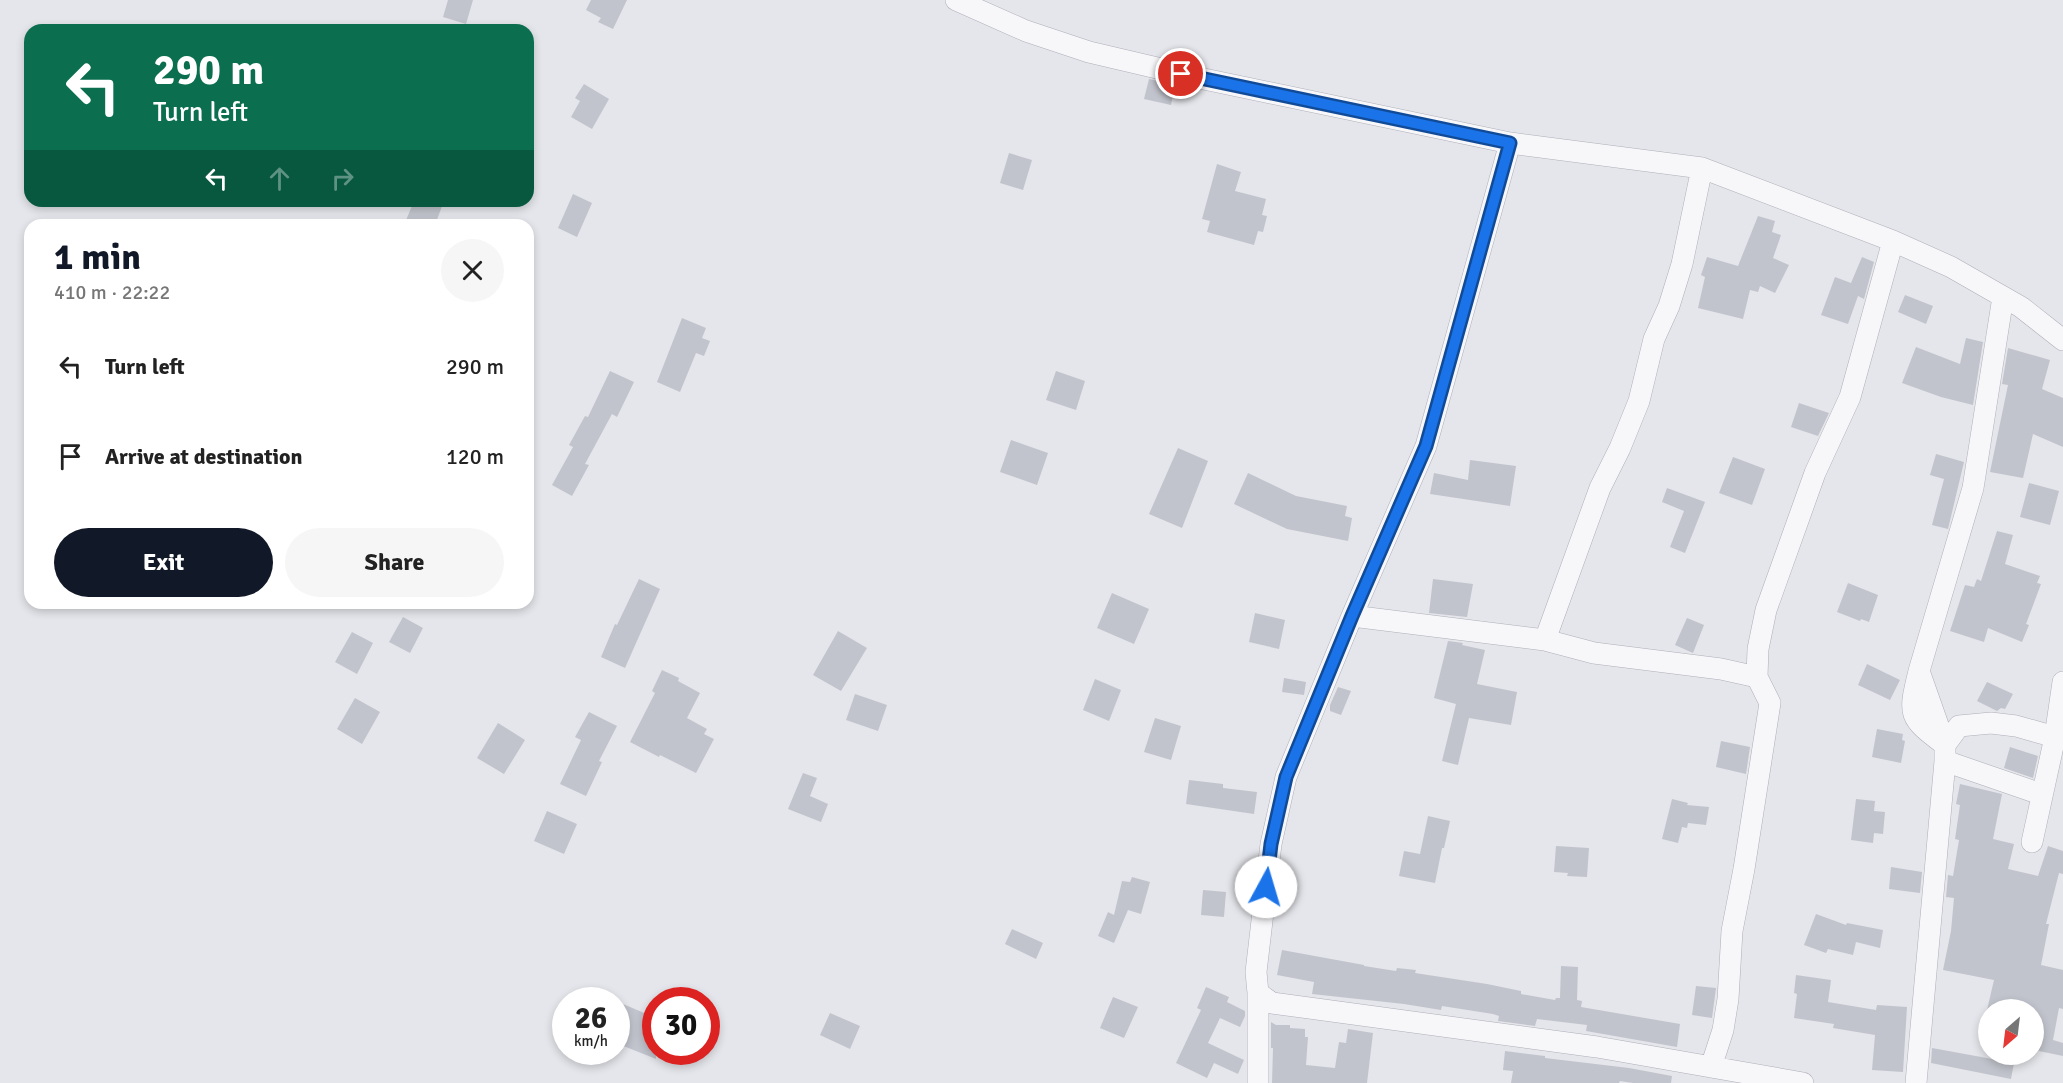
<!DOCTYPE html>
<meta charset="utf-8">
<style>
body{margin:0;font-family:Signika,sans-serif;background:#f6f6f6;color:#222;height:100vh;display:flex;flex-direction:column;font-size:22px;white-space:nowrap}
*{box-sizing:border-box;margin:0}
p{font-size:20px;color:#767676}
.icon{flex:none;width:33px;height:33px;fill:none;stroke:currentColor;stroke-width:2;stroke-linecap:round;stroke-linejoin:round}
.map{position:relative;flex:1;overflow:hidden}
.panel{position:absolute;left:24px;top:219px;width:510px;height:390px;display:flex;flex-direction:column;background:#fff;border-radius:18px;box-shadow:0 3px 9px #0003}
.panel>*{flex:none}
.guide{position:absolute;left:24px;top:24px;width:510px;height:183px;border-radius:18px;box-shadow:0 3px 9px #0003;background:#0b6e4f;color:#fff;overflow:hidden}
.needle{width:39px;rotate:208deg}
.buttons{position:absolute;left:1978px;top:999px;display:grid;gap:12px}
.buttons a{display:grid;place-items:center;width:66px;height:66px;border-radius:50%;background:#fff;box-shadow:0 3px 9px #0003;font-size:30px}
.speed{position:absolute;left:552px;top:987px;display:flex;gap:12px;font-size:30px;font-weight:700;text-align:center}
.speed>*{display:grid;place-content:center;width:78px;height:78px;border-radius:50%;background:#fff;box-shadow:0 3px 9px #0003;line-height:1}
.speed small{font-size:15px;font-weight:400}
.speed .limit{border:9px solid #d22;background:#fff;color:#111}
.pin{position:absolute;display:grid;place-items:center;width:51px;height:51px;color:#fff;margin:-26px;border:3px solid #fff;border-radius:50%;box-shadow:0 2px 6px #0007}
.me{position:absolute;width:66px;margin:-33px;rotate:6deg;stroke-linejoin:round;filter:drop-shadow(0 0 4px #0008)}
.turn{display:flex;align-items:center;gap:21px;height:126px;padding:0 30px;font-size:27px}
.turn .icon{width:78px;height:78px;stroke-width:2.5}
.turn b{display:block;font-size:42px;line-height:51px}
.lanes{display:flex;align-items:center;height:57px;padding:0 30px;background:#0003;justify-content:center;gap:30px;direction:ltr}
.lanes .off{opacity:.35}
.round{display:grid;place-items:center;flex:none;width:63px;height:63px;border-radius:32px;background:#f6f6f6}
.head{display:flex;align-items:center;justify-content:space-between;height:102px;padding:0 30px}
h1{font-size:36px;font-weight:700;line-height:45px;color:#111827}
.action{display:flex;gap:12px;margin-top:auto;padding:12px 30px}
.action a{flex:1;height:69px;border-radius:36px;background:#111827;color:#fff;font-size:24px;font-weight:700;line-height:69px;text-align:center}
.action a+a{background:#f6f6f6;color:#222}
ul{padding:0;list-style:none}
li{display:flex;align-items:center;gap:18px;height:90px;padding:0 30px}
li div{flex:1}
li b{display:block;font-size:22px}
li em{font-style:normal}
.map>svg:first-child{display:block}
</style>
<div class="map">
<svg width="2063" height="1083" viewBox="0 0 2063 1083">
<rect width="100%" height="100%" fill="#e5e6eb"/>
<!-- building -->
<path fill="#c2c4cd" d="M 448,0 L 473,0 L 466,24 L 443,17 Z
M 591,0 L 627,0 L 613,29 L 598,22 L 601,18 L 586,10 Z
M 1149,79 L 1175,85 L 1171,105 L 1144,99 Z
M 584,84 L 609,99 L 592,129 L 571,117 L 580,101 L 575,98 Z
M 1009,153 L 1032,160 L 1023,190 L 1000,183 Z
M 1217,164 L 1241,172 L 1235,191 L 1266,199 L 1262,215 L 1267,216 L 1263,232 L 1258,231 L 1254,245 L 1207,232 L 1210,221 L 1202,219 Z
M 573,194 L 592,203 L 577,237 L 558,228 Z
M 414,201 L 444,201 L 435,225 L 404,225 Z
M 1758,216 L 1775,221 L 1772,232 L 1781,235 L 1773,258 L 1789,265 L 1775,293 L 1760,286 L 1758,292 L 1750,290 L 1743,319 L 1698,308 L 1705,277 L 1701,275 L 1707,257 L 1738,266 Z
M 1862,257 L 1874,262 L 1864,299 L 1858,296 L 1848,324 L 1821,315 L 1835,277 L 1851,283 Z
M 1905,295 L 1933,306 L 1926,324 L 1898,312 Z
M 682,318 L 706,328 L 702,338 L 710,341 L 704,356 L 696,353 L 680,392 L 657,382 Z
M 1966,338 L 1983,342 L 1973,405 L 1941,397 L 1902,383 L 1916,347 L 1960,364 Z
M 2008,348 L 2050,360 L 2042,389 L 2063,398 L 2063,447 L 2033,434 L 2023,478 L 1990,472 L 2008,385 L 2002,384 Z
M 610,371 L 634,382 L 617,417 L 612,414 L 585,464 L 589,465 L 572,496 L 552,485 L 573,447 L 569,445 L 585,416 L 588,417 Z
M 1056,371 L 1085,381 L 1076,410 L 1046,400 Z
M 1799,403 L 1829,413 L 1818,436 L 1791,427 Z
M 1011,440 L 1048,453 L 1037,485 L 1000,472 Z
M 1178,448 L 1208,461 L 1182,528 L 1149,514 Z
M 1936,454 L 1964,462 L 1948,529 L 1932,525 L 1944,479 L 1930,475 Z
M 1733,457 L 1765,469 L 1752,505 L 1719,493 Z
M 1470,460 L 1516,466 L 1510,506 L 1430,494 L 1434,473 L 1468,480 Z
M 1248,473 L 1296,496 L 1347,506 L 1345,516 L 1352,518 L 1348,541 L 1287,529 L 1234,504 Z
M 2029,483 L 2059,491 L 2050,525 L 2020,517 Z
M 1667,488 L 1705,502 L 1685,553 L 1670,547 L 1684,511 L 1662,502 Z
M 1997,531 L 2013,535 L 2005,564 L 2040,576 L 2037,583 L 2041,584 L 2026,624 L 2029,625 L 2022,642 L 1988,628 L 1984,642 L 1950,631 L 1965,585 L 1974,587 L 1977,579 L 1981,581 Z
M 639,579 L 660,589 L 625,668 L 601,657 L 615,624 L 617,625 Z
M 1433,579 L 1473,584 L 1467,617 L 1429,613 Z
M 1848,583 L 1878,595 L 1869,622 L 1861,619 L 1860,621 L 1837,612 Z
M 1112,593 L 1149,609 L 1134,644 L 1097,628 Z
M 1255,613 L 1285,620 L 1279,649 L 1249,642 Z
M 403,617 L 423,628 L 410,653 L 389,642 Z
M 1687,618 L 1704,625 L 1693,653 L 1675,645 Z
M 838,631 L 867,648 L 841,691 L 813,675 Z
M 352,632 L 373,643 L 357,674 L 335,662 Z
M 1448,641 L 1463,643 L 1462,645 L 1485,650 L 1477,684 L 1517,692 L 1511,725 L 1469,718 L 1458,765 L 1442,761 L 1456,704 L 1434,698 Z
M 1867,664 L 1900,680 L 1890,700 L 1858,685 Z
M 662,670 L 679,678 L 678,681 L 700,693 L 687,718 L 707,729 L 704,734 L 714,739 L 696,773 L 660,755 L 659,757 L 630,742 L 655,693 L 652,691 Z
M 1284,678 L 1306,682 L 1304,695 L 1282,692 Z
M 1095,679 L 1121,690 L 1109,721 L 1083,710 Z
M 1987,682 L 2013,694 L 2005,709 L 2001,708 L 1997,711 L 1977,701 Z
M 1338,687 L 1351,691 L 1341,715 L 1330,711 L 1330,705 Z
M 855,694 L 887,705 L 878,731 L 846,720 Z
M 355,698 L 380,712 L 362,744 L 337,729 Z
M 589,712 L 617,726 L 599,761 L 602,762 L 586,796 L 560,784 L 581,740 L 575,737 Z
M 1155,718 L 1181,726 L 1171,760 L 1144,752 Z
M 498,723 L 525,740 L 504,774 L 477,758 Z
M 1877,729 L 1903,734 L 1902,740 L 1905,741 L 1901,763 L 1872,757 Z
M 1721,741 L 1750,747 L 1746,774 L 1716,767 Z
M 2010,747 L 2038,756 L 2033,778 L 2004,768 Z
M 803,773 L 817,778 L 810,796 L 828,804 L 821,822 L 788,809 Z
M 1189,780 L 1223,784 L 1223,788 L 1257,792 L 1254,814 L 1186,804 Z
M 1960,784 L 2002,794 L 1993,839 L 2014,844 L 2008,869 L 2038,876 L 2048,846 L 2063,851 L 2063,874 L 2059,873 L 2046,924 L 2049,924 L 2041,965 L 2063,970 L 2063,1009 L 2059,1008 L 2053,1040 L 2063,1043 L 2063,1056 L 2034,1050 L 2034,1010 L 1987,1010 L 1994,980 L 1943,970 L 1951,931 L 1954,898 L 1946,897 L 1948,875 L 1953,876 L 1959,840 L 1955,839 L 1960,805 L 1956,804 Z
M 1672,799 L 1688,803 L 1687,805 L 1709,807 L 1706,825 L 1688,823 L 1687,828 L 1682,827 L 1678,843 L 1662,839 Z
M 1856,799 L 1875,801 L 1874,811 L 1885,812 L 1883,834 L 1874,833 L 1873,843 L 1851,840 Z
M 547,811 L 577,824 L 564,854 L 534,841 Z
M 1428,816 L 1450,821 L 1444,848 L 1442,848 L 1435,883 L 1399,876 L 1404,851 L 1420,854 Z
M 1556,846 L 1589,848 L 1587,877 L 1567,876 L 1568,873 L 1554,872 Z
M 1891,867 L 1922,872 L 1920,893 L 1889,889 Z
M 1132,877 L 1150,882 L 1141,914 L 1128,910 L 1114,943 L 1098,936 L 1108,912 L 1114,915 L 1122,881 L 1130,882 Z
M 1203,890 L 1226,892 L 1224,917 L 1201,915 Z
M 1816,914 L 1846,925 L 1847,923 L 1883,930 L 1880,948 L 1856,942 L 1853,955 L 1828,949 L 1826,953 L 1804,945 Z
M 1012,929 L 1043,943 L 1036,959 L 1005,944 Z
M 1282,950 L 1364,965 L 1364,966 L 1396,971 L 1397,968 L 1416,970 L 1415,973 L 1487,984 L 1521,991 L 1521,994 L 1555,1000 L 1556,998 L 1560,998 L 1561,966 L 1578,967 L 1577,1000 L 1582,1001 L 1581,1007 L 1680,1024 L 1677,1047 L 1586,1031 L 1587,1025 L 1537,1019 L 1535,1026 L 1498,1021 L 1499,1016 L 1493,1014 L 1442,1006 L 1441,1010 L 1404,1004 L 1312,994 L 1314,982 L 1277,975 Z
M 1796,975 L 1831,980 L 1828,1002 L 1876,1010 L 1877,1005 L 1907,1007 L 1903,1072 L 1872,1070 L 1875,1035 L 1833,1028 L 1834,1024 L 1794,1018 L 1797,994 L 1794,993 Z
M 1696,986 L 1716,988 L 1712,1018 L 1692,1015 Z
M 1206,987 L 1229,997 L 1227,1002 L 1245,1011 L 1245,1016 L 1240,1027 L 1220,1018 L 1208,1043 L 1244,1060 L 1238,1074 L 1214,1063 L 1207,1078 L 1176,1063 L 1201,1010 L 1197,1008 Z
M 1113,997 L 1138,1007 L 1124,1038 L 1100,1028 Z
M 616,1001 L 656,1018 L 656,1059 L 616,1043 Z
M 830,1013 L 860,1026 L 850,1049 L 820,1035 Z
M 1271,1022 L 1276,1025 L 1290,1025 L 1290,1028 L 1305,1029 L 1305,1037 L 1308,1037 L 1306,1065 L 1335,1068 L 1339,1042 L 1346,1043 L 1348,1029 L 1373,1033 L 1367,1083 L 1272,1083 L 1273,1048 L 1271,1048 Z
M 1932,1048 L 2014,1063 L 2011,1079 L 1931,1063 Z
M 1505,1051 L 1545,1056 L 1545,1058 L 1629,1068 L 1672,1076 L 1671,1083 L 1633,1083 L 1620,1081 L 1619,1083 L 1511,1083 L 1513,1071 L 1503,1070 Z"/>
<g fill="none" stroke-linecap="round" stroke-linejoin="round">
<!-- minor casing -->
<g stroke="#aeafb8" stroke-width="22">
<path id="minor" d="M 956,0 L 1026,31 L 1089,52 L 1204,79 L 1510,143 L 1702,168 L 1893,241 L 1951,267 L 2021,307 L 2063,340
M 1352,616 L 1545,640 L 1594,653 L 1721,669 L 1757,677
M 1545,640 L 1600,488 L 1620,448 L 1639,401 L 1654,339 L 1669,306 L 1682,264 L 1702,168
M 1919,671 C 1908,716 1908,717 1945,745 L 1959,726 L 1991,723 L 2016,726 L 2055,737 L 2063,682
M 1945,761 L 2032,791
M 2032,842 L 2055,737
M 1258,993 L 1272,1003 L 1597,1047 L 1803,1083
M 1711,1067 L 1723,1030 L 1728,999 L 1732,931 L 1744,869 L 1770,703 L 1757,677 L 1758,649 L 1766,610 L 1815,473 L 1850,397 L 1893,241
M 1258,1083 L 1258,993 L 1256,972 L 1271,844 L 1286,777 L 1352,616 L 1426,446 L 1510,143
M 1916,1083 L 1945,761 L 1945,745 L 1919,671 L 1973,488 L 2003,297"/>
</g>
<!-- minor -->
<use href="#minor" stroke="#f7f7fa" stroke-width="21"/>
</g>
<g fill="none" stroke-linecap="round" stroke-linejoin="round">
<!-- route casing -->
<g stroke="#114b97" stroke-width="15">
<path id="route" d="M 1181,74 L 1510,143 L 1426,446 L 1352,616 L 1286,777 L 1271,844 L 1266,887"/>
</g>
<!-- route -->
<use href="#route" stroke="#1a73e8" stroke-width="10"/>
</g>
</svg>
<div class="buttons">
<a><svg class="needle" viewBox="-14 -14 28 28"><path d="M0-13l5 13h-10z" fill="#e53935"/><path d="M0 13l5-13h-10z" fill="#767676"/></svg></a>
</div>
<div class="speed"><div>26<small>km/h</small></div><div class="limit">30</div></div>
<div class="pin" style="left:1181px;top:74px;background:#d93025"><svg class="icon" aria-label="arrive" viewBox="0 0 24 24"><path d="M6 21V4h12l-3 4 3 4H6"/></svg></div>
<svg class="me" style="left:1266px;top:887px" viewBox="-20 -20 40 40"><circle r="19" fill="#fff"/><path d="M0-13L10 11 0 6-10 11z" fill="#1a73e8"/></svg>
<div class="guide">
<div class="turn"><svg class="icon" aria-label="left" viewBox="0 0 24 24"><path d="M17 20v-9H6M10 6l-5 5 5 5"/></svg><div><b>290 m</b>Turn left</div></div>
<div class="lanes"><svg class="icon" aria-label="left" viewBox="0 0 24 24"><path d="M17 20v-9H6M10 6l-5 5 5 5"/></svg><svg class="icon off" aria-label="ahead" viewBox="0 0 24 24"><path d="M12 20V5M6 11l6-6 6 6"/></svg><svg class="icon off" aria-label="right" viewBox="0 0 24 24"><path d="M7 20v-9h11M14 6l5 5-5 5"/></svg></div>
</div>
<section class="panel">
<div class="head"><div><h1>1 min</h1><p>410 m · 22:22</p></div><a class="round"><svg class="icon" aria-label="close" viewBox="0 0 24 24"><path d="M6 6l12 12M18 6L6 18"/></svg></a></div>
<ul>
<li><svg class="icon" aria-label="left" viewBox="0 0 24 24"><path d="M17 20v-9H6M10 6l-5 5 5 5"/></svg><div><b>Turn left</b></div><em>290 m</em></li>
<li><svg class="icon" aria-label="arrive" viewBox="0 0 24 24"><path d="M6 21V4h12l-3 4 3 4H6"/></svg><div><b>Arrive at destination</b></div><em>120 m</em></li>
</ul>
<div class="action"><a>Exit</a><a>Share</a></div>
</section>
</div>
